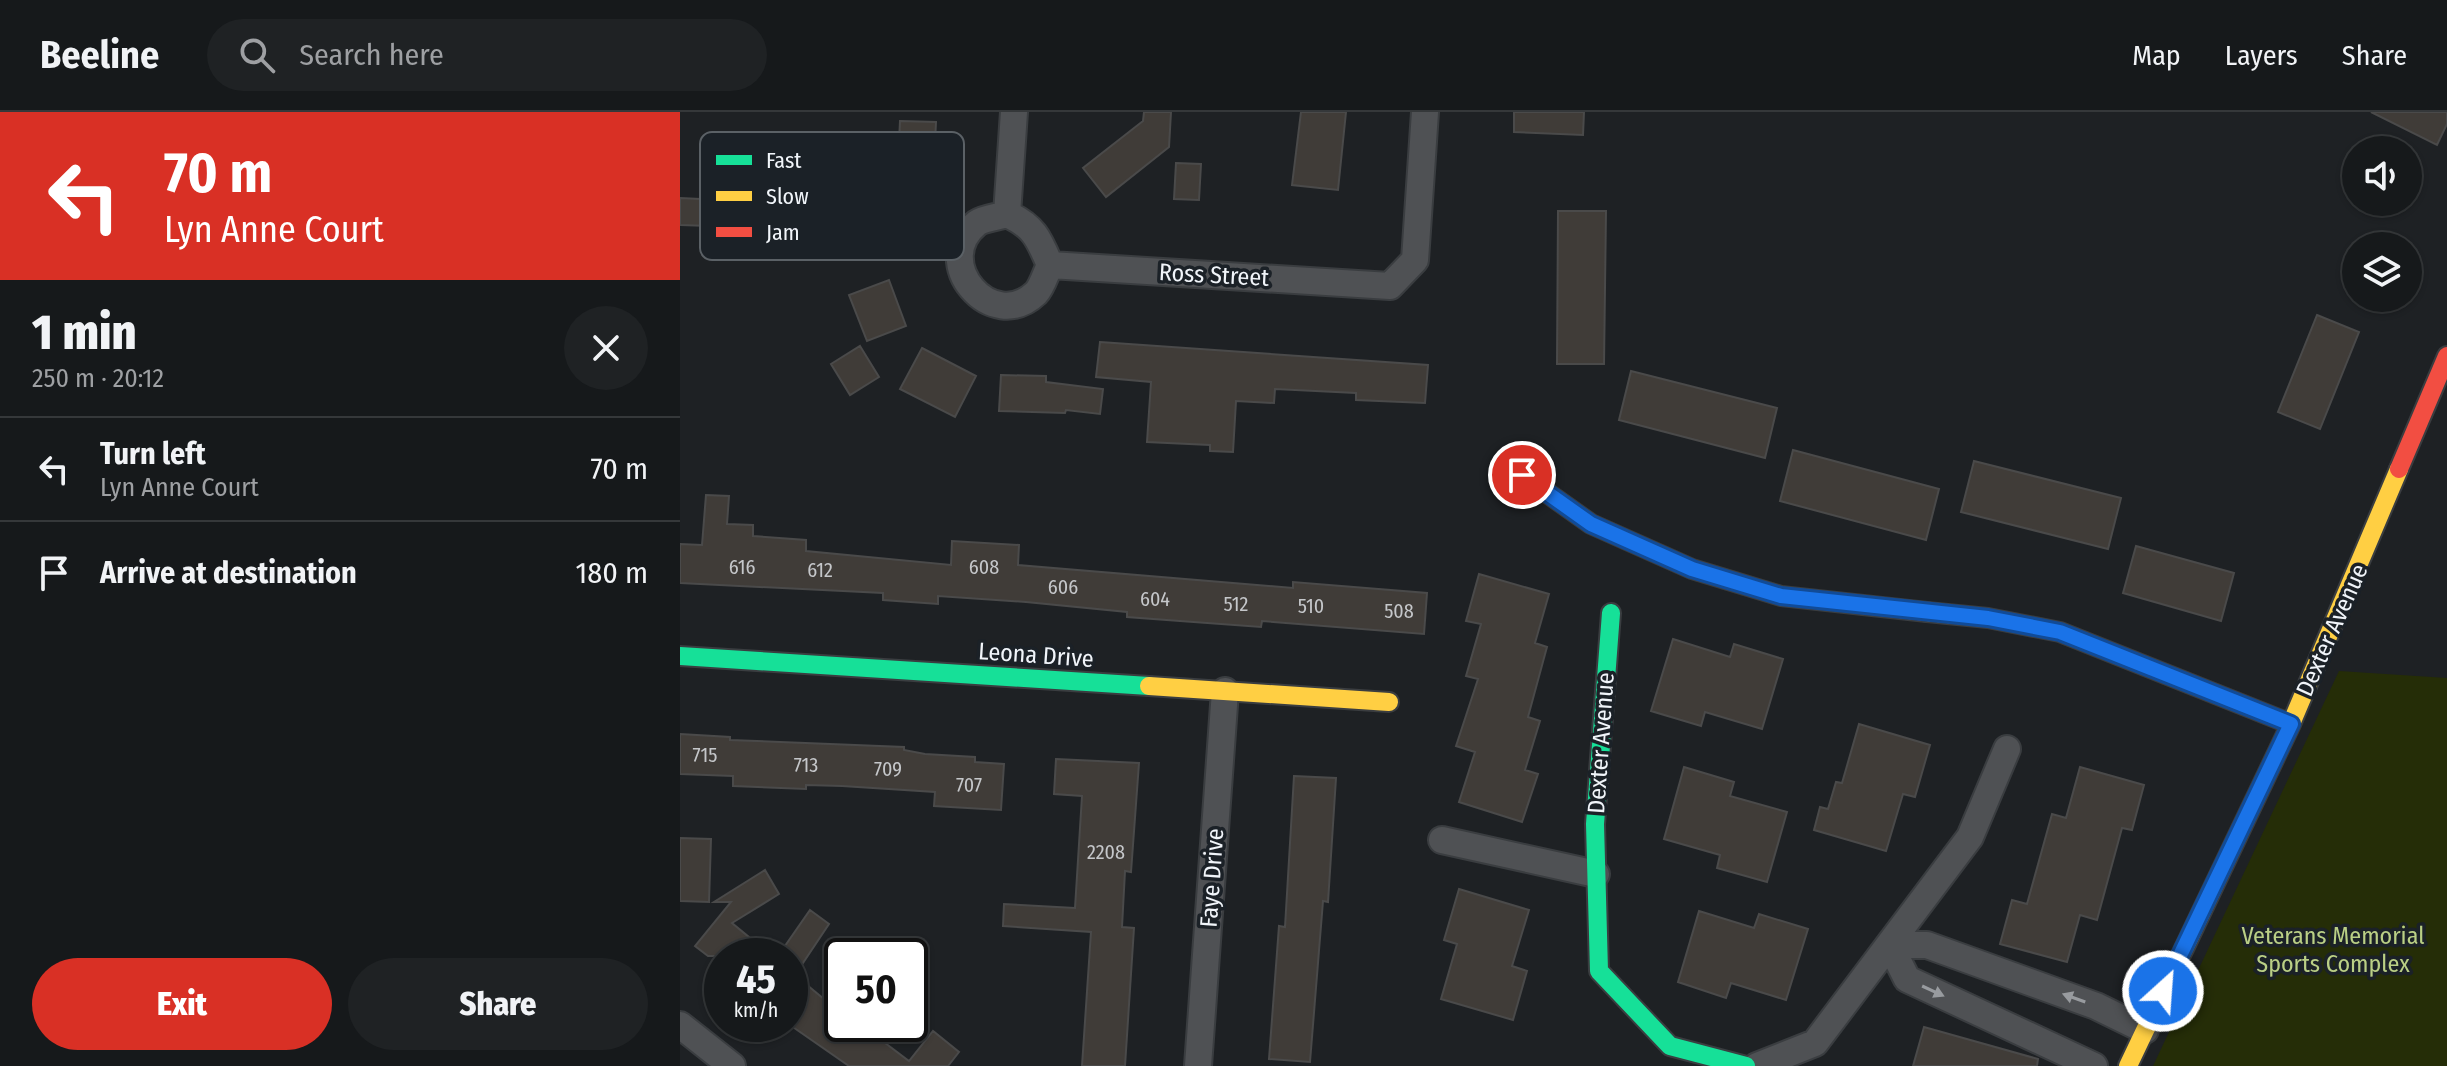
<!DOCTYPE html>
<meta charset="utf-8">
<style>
body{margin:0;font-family:"Fira Sans Condensed",sans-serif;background:#1f2224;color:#f1f3f6;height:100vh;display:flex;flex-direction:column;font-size:30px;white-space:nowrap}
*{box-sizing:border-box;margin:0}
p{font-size:26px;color:#9ea0a3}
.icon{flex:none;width:44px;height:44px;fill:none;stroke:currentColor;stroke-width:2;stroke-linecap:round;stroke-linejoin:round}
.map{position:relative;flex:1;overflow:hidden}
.side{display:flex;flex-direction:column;background:#16191b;width:680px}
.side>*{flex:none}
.hud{background:#d93025;color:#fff;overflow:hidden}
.buttons{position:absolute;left:1662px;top:24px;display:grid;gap:16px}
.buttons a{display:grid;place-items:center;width:80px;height:80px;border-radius:50%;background:#16191b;box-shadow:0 2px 6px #0004,0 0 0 2px #35383a;font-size:40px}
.speed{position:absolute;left:24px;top:826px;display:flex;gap:16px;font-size:40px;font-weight:700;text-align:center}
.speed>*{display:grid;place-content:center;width:104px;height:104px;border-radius:50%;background:#16191b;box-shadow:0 2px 6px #0004,0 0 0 2px #35383a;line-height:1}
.speed small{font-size:20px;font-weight:400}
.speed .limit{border:4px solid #111;border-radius:12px;background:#fff;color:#111}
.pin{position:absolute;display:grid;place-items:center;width:68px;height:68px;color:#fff;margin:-34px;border:4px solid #fff;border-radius:50%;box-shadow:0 2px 8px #0007}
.me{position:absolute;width:88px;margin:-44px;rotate:26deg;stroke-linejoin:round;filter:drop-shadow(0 0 6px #0008)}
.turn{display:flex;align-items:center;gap:28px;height:168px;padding:0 32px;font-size:36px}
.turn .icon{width:104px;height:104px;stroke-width:2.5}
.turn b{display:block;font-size:56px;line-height:68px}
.round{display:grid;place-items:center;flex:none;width:84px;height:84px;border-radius:42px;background:#1f2224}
.headline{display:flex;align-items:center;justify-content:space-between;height:136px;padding:0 32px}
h1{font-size:48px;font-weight:800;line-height:60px}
.primary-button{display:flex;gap:16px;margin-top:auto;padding:16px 32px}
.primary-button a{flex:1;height:92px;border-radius:48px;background:#d93025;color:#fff;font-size:32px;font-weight:800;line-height:92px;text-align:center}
.primary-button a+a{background:#1f2224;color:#f1f3f6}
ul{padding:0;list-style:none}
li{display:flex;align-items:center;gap:24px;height:104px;padding:0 32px;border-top:2px solid #35383a}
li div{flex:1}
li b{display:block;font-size:30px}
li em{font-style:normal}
header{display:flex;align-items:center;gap:48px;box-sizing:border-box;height:112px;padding:0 40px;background:#16191b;border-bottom:2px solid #35383a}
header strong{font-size:38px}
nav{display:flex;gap:44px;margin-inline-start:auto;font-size:28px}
.search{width:560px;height:72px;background:#1f2224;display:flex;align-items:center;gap:20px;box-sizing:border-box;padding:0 28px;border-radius:44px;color:#9ea0a3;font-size:30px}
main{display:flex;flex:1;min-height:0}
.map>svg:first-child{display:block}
</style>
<header>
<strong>Beeline</strong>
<div class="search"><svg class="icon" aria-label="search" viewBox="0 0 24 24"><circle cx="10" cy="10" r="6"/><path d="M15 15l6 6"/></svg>Search here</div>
<nav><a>Map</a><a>Layers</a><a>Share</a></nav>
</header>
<main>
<section class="side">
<div class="hud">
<div class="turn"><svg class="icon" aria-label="left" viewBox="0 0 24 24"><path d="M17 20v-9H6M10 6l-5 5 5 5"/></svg><div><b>70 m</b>Lyn Anne Court</div></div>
</div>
<div class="headline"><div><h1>1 min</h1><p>250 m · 20:12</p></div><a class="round"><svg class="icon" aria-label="close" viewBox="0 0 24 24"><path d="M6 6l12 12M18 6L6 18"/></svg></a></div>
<ul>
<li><svg class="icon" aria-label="left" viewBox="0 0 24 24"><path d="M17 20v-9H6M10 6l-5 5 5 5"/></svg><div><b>Turn left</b><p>Lyn Anne Court</p></div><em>70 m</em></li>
<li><svg class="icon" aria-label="arrive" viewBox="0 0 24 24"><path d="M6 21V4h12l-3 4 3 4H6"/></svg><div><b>Arrive at destination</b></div><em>180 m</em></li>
</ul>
<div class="primary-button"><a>Exit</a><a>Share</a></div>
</section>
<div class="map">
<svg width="1767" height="954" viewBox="0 0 1767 954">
<rect width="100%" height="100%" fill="#1e2124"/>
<!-- green -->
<path fill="#252d07" d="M 1659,559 L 1767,566 L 1767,954 L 1473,954 Z"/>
<!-- building -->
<path fill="#403c38" stroke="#4a4a4a" stroke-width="2" d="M 464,0 L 491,0 L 489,35 L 426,85 L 403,56 L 463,9 Z
M 621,0 L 666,0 L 658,78 L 612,73 Z
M 834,0 L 904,0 L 903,23 L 834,20 Z
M 1691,0 L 1767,0 L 1767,12 L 1757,33 Z
M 220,9 L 256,10 L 254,52 L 218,50 Z
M 496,51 L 521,52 L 519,88 L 494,87 Z
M 0,86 L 61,89 L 59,115 L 0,113 Z
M 878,99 L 926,99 L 924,252 L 877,252 Z
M 209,168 L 226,214 L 187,229 L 169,183 Z
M 1637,203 L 1679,220 L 1640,317 L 1598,300 Z
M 420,230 L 748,253 L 745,291 L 676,288 L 676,281 L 595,277 L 594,291 L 556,289 L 553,340 L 530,339 L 530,333 L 467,330 L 471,270 L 416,265 Z
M 180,234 L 199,265 L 170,283 L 151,252 Z
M 242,236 L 296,264 L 275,305 L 220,277 Z
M 951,259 L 1097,296 L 1085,346 L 939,308 Z
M 321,263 L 366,264 L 366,270 L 423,277 L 420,302 L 386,298 L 385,301 L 319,299 Z
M 1113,338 L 1259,377 L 1246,428 L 1100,389 Z
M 1294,349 L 1441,386 L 1428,437 L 1281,400 Z
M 26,383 L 49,384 L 47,412 L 73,413 L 73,424 L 126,428 L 126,439 L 271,453 L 272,429 L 339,433 L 338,453 L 613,476 L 613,470 L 747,481 L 744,522 L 582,509 L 581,515 L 500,509 L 447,505 L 447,500 L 346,490 L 258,484 L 258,492 L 203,488 L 203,481 L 0,471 L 0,432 L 22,433 Z
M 1456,434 L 1554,461 L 1541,509 L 1443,481 Z
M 799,462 L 869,482 L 855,531 L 867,535 L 848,605 L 860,609 L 845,658 L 858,662 L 842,710 L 779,690 L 795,640 L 776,634 L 798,567 L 786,564 L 801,512 L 786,509 Z
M 993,527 L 1050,545 L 1054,532 L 1103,547 L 1082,617 L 1025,600 L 1021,614 L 971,599 Z
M 1179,612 L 1250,633 L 1235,685 L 1223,682 L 1206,739 L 1134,718 L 1140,695 L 1148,697 L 1156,670 L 1162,671 Z
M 0,622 L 50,625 L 50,628 L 224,635 L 224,638 L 245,642 L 295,645 L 295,650 L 324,652 L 321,698 L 254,694 L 255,680 L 162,674 L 126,673 L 126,677 L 53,674 L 53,664 L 0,662 Z
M 376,647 L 459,651 L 451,760 L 445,759 L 442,815 L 454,816 L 445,954 L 402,954 L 411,820 L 323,814 L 324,792 L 395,796 L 402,684 L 374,682 Z
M 1004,655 L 1054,670 L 1050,684 L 1107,700 L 1087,770 L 1037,756 L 1040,743 L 984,727 Z
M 1400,655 L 1464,673 L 1452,718 L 1442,716 L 1417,808 L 1400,803 L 1387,850 L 1320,832 L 1332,788 L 1347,792 L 1372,702 L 1386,706 Z
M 614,664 L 656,666 L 648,790 L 643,789 L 630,950 L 589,947 L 599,814 L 605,815 Z
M 0,726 L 31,727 L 29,790 L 0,789 Z
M 85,758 L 99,782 L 52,811 L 92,844 L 28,844 L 15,834 L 51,790 L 34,790 Z
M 779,777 L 849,798 L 832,854 L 847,859 L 833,908 L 761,887 L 777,832 L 764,828 Z
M 130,798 L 149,812 L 115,863 L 162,902 L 162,912 L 180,912 L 229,949 L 253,919 L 279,940 L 268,954 L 169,954 L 110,913 L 110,844 L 98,844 Z
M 1019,799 L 1074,816 L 1079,802 L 1128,817 L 1106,888 L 1051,871 L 1046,886 L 998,870 Z
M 1244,915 L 1358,947 L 1357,954 L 1233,954 Z"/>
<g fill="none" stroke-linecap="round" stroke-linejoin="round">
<!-- street casing -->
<g stroke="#3a3d40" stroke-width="30">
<path id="street" d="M 334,0 L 327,102 C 354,114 359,127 370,153
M 327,102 C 318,105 304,106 297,111 C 249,150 312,223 356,181 C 362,175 366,161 370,153
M 370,153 L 710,174 L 735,148 L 745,0
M 762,728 L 916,762
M 0,913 L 52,954
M 518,954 L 545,579
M 1077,954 L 1135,931 L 1290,725 L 1327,637
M 1414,954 L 1227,867 L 1210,833 L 1247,833 L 1416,894 L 1465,918"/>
</g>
<!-- fast casing -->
<g stroke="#3a3d40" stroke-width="22">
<path id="fast" d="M 931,501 L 915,712 L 919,859 L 990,934 L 1066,954
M 0,544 L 469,574"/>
</g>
<!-- slow casing -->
<g stroke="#3a3d40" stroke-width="22">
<path id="slow" d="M 1247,500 L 1308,506 L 1380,520 L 1611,612
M 469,574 L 709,590
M 1448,954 L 1611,612 L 1719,357"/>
</g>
<!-- jam casing -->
<g stroke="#3a3d40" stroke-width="22">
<path id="jam" d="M 1719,357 L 1767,244
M 842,363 L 911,412 L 1012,457 L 1101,484 L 1247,500"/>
</g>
<!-- street -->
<use href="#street" stroke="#4f5154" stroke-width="26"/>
<!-- fast -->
<use href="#fast" stroke="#16e098" stroke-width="18"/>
<!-- slow -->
<use href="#slow" stroke="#ffcf43" stroke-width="18"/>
<!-- jam -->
<use href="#jam" stroke="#f24e42" stroke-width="18"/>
</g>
<!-- one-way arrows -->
<defs><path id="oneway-solid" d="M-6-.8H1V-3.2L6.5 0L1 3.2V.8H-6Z" transform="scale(2)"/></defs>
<g fill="#989b9f">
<use href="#oneway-solid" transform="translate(1253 879) rotate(25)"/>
<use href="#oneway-solid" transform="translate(1394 886) rotate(-160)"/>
</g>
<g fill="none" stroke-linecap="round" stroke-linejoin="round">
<!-- route casing -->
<g stroke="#114b97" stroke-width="20">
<path id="route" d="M 842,363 L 911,412 L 1012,457 L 1101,484 L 1308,506 L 1380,520 L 1611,612 L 1483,879"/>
</g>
<!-- route -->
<use href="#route" stroke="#1a73e8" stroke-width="14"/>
</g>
<g text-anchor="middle" stroke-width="7" stroke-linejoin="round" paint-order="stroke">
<!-- number labels -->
<g font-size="20" fill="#c5c7ca">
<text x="62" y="462">616</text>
<text x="304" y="462">608</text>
<text x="140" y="465">612</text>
<text x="383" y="482">606</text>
<text x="475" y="494">604</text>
<text x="556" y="499">512</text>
<text x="631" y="501">510</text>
<text x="719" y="506">508</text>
<text x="25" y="650">715</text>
<text x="126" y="660">713</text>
<text x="208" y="664">709</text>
<text x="289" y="680">707</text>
<text x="426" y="747">2208</text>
</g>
<!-- street labels -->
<g font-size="24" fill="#f1f5fa" stroke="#1b2127">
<text transform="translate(534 163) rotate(3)" y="8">Ross Street</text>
<text transform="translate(1652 518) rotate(-66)" y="8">Dexter Avenue</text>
<text transform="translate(356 543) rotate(4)" y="8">Leona Drive</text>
<text transform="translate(921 631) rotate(-86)" y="8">Dexter Avenue</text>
<text transform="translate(532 766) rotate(-86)" y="8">Faye Drive</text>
</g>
<!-- park labels -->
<g font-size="24" fill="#bacf85" stroke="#1b2127">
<text x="1653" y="832">Veterans Memorial<tspan x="1653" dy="28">Sports Complex</tspan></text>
</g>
</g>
<!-- legend -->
<rect x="20" y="20" width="264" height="128" rx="12" fill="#1b2127" stroke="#5b6166" stroke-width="2"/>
<rect x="36" y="43" width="36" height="10" fill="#16e098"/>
<rect x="36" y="79" width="36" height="10" fill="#ffcf43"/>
<rect x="36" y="115" width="36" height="10" fill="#f24e42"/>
<g font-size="22" fill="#f1f5fa">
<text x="86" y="56">Fast</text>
<text x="86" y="92">Slow</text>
<text x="86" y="128">Jam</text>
</g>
</svg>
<div class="buttons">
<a><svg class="icon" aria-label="sound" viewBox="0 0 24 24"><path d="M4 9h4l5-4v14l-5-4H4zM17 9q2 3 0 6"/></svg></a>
<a><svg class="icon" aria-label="layers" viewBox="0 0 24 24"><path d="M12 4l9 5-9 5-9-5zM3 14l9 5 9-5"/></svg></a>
</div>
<div class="speed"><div>45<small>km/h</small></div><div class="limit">50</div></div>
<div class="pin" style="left:842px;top:363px;background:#d93025"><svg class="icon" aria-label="arrive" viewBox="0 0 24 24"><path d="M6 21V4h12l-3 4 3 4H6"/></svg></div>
<svg class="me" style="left:1483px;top:879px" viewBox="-20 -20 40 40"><circle r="17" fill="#1a73e8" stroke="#fff" stroke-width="3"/><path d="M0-11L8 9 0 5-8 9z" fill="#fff"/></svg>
</div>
</main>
